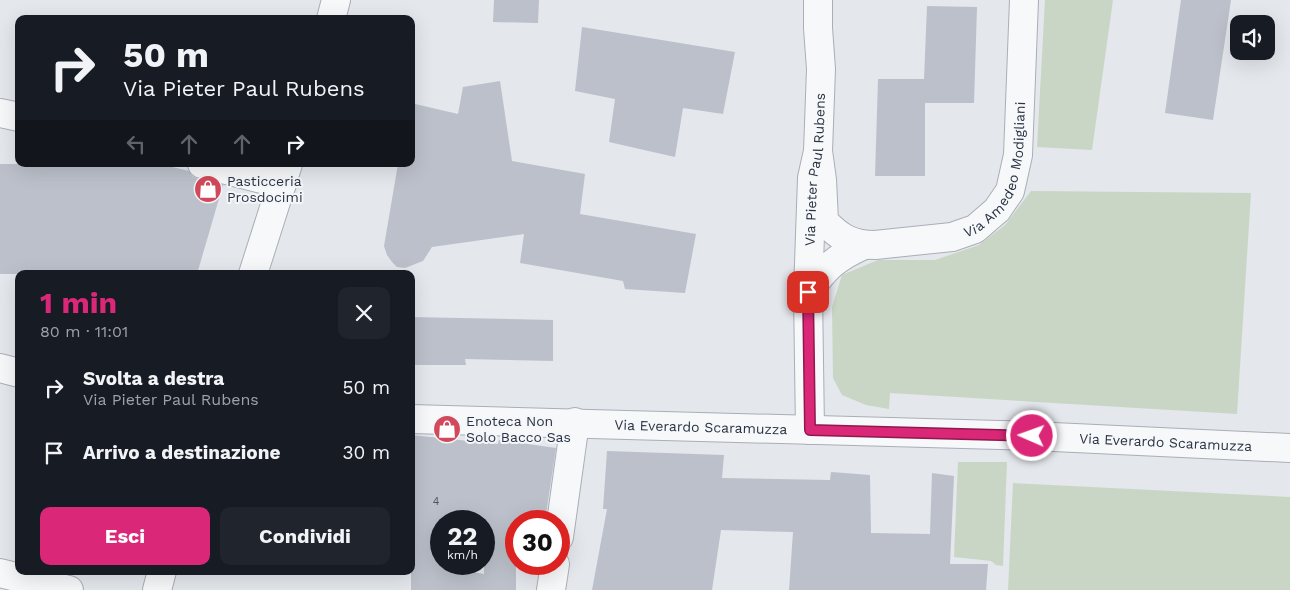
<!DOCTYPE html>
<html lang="it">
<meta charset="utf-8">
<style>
body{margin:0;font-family:"Work Sans",sans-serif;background:#20242c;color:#f1f3f6;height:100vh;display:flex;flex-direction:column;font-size:19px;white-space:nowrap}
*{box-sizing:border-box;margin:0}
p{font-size:16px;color:#9ea1a6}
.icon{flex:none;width:28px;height:28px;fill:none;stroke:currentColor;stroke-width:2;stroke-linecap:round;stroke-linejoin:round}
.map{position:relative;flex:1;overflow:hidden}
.details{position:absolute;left:15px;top:270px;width:400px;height:305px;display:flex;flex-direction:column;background:#171b24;border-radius:10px;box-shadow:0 5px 20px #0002}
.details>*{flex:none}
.banner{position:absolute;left:15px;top:15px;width:400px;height:152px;border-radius:10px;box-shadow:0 5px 20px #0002;background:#171b24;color:#f1f3f6;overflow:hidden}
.buttons{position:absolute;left:1230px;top:15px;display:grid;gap:10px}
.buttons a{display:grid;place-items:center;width:45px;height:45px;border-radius:10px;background:#171b24;box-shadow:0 5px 20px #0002;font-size:25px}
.speed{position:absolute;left:430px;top:510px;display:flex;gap:10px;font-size:25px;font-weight:700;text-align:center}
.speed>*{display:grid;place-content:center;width:65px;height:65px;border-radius:50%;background:#171b24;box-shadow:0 5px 20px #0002;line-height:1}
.speed small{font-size:12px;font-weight:400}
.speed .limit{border:8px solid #d22;background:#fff;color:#111}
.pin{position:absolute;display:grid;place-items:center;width:42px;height:42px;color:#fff;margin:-21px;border-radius:10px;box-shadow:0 2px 8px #0006}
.me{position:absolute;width:55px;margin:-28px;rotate:272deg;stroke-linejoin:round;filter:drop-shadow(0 0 4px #0008)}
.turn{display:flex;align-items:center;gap:18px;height:105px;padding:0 25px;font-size:22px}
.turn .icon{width:65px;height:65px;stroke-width:2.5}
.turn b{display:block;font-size:35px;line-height:42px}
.lanes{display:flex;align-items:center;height:48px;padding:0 25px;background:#0003;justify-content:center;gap:25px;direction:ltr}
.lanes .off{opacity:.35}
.round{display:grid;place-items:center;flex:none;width:52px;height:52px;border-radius:10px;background:#20242c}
.overview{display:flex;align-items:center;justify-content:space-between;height:85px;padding:0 25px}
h1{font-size:30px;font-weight:700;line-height:38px;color:#db2777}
.cta{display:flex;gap:10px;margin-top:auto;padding:10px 25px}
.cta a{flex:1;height:58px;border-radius:10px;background:#db2777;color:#fff;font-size:20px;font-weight:700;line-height:58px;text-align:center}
.cta a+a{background:#20242c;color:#f1f3f6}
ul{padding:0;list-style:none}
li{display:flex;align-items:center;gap:15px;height:65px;padding:0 25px}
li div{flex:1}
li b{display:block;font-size:19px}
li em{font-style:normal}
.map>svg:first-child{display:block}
</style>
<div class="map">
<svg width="1290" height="590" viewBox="0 0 1290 590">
<rect width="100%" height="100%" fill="#e4e7ec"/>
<!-- green -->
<path fill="#c9d6c5" d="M 1045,0 L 1113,0 L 1092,150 L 1037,147 Z
M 1031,191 L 1251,193 L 1237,414 L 890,393 L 889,409 L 866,405 L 842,395 L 833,378 L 832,307 L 842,275 L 878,260 L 935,260 L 979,245 L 1005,225 Z
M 958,462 L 1007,462 L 1003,566 L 996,565 L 991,561 L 954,557 Z
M 1013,483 L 1290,497 L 1290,590 L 1008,590 Z"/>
<!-- building -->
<path fill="#bbc0ca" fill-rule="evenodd" d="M 494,0 L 539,0 L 538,23 L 493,22 Z
M 1181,0 L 1231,0 L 1213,120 L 1165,113 Z
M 927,6 L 977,7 L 974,103 L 925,103 L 925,176 L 875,176 L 878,79 L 924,79 Z
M 582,27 L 735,52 L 723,114 L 683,108 L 675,157 L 609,142 L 615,99 L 575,91 Z
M 500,81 L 512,161 L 585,174 L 580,214 L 696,234 L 685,293 L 625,289 L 623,281 L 520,263 L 524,234 L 432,247 L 423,261 L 405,268 L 397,267 L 392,262 L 387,255 L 384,246 L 398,164 L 411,164 L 411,103 L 458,114 L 463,87 Z
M 0,164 L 160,164 L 189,171 L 192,176 L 198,179 L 223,185 L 197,274 L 0,274 Z
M 411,317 L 553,320 L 553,361 L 465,359 L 466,365 L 411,365 Z
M 411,435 L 498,444 L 499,440 L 556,448 L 545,521 L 516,521 L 516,590 L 411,590 ZM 441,521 L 484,521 L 484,574 L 441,566 Z
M 607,451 L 724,455 L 722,478 L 830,480 L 831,472 L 870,475 L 871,533 L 930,534 L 932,473 L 954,476 L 950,564 L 988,564 L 986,590 L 789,590 L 793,532 L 721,530 L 712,590 L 592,590 L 607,509 L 603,509 Z"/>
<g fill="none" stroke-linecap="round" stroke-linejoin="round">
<!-- minor casing -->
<g stroke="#a9aeb7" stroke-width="30">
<g id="minor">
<path d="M 331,19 L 336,0"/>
<path d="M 0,113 L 19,117"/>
<path id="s1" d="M 818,151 L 822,180 L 824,221 C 840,238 852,245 875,245 L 952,237 L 975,229 L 997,210 L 1010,191 L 1018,155 L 1024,0"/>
<path d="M 202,164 L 282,184"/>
<path d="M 253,274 L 288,164"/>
<path d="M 808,292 C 826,267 835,258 864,245"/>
<path d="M 0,368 L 19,373"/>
<path id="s2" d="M 411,419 L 1032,436 L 1290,448"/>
<path id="s3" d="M 810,430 L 808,292 L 812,178 L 818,151 L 821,69 L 818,28 L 818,0"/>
<path d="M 559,537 L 575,422"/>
<path d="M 0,573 L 69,590"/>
<path d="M 157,590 L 162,571"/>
<path d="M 551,590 L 555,564"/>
</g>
</g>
<!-- minor -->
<use href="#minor" stroke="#f7f8fa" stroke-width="28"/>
</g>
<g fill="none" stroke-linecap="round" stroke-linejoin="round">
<!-- route casing -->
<g stroke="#8e194d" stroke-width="12">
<path id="route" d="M 808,292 L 810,430 L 1032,436"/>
</g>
<!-- route -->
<use href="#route" stroke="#db2777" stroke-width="9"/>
</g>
<!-- icons -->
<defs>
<g id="shop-disc" transform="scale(1.4375)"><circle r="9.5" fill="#d1495b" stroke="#f4f6f9"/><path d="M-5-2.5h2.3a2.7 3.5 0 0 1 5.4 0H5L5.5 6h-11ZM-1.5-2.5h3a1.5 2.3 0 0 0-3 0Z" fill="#fff"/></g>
</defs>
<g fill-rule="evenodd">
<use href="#shop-disc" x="208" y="189"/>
<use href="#shop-disc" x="447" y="429"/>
</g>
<g text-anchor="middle" stroke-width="4" stroke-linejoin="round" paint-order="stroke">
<!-- number labels -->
<g font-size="11" fill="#4f5766">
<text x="436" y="505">4</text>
</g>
<!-- street labels -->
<g font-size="14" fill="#2b3445" stroke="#f4f6f9">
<text dy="5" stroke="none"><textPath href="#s1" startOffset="296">Via Amedeo Modigliani</textPath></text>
<text dy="5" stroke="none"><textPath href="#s3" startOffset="261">Via Pieter Paul Rubens</textPath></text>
<text dy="5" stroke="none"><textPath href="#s2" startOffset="290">Via Everardo Scaramuzza</textPath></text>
<text dy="5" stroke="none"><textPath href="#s2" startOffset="755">Via Everardo Scaramuzza</textPath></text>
</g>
<!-- poi labels -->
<g font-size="14" fill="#2b3445" stroke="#f4f6f9" text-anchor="start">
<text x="227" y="186">Pasticceria<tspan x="227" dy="16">Prosdocimi</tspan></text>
<text x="466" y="426">Enoteca Non<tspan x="466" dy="16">Solo Bacco Sas</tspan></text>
</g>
</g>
</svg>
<div class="buttons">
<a><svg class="icon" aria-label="sound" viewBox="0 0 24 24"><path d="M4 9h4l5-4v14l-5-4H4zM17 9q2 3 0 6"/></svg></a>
</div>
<div class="speed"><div>22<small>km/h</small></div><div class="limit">30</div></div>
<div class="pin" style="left:808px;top:292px;background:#d93025"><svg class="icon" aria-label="arrive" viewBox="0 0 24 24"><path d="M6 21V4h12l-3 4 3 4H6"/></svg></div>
<svg class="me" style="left:1032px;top:436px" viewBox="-20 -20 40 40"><circle r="17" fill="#db2777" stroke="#fff" stroke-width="3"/><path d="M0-11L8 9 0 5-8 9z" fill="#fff"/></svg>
<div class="banner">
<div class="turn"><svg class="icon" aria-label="right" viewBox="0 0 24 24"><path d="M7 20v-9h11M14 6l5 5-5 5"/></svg><div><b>50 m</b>Via Pieter Paul Rubens</div></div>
<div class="lanes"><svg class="icon off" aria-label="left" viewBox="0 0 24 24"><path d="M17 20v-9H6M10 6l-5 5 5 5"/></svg><svg class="icon off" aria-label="ahead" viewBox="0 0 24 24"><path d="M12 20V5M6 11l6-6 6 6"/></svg><svg class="icon off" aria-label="ahead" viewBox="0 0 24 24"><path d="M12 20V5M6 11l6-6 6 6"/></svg><svg class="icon" aria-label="right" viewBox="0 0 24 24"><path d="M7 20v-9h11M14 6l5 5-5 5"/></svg></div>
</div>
<section class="details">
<div class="overview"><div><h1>1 min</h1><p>80 m · 11:01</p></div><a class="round"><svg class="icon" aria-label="close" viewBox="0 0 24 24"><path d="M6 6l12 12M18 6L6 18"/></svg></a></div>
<ul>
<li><svg class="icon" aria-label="right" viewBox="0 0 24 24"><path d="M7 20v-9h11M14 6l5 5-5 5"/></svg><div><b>Svolta a destra</b><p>Via Pieter Paul Rubens</p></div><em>50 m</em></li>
<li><svg class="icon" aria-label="arrive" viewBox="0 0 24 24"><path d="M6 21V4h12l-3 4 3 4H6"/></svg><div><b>Arrivo a destinazione</b></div><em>30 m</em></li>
</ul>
<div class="cta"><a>Esci</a><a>Condividi</a></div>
</section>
</div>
